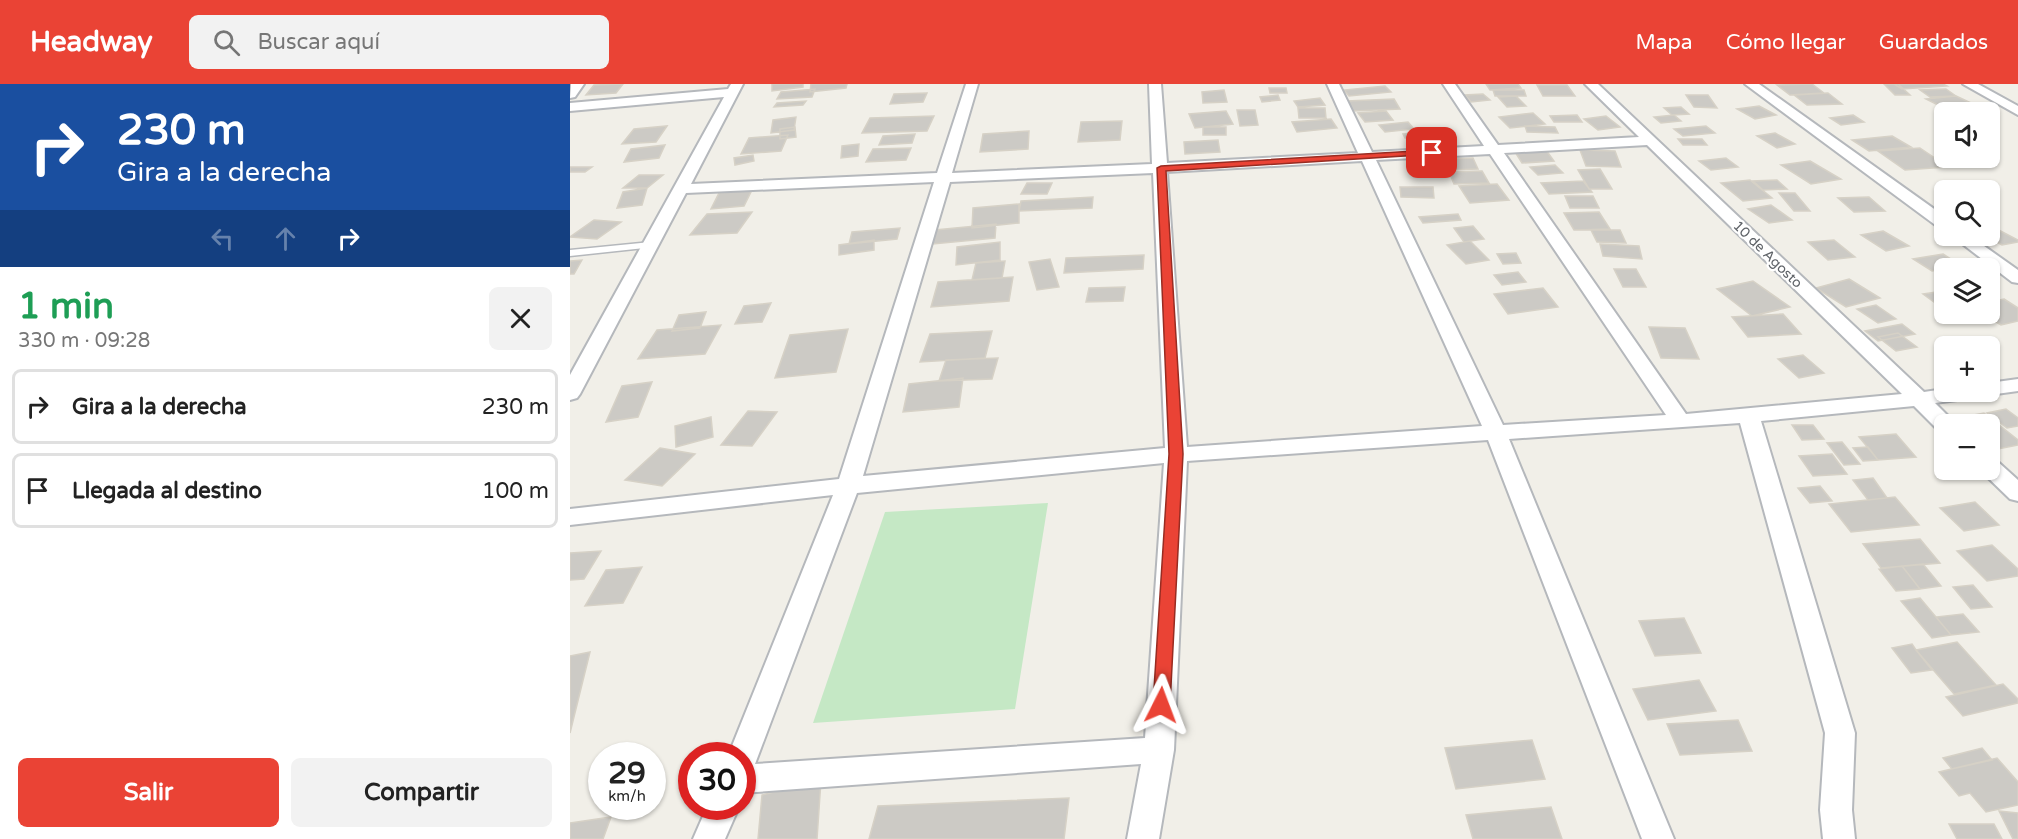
<!DOCTYPE html>
<html lang="es">
<meta charset="utf-8">
<style>
body{margin:0;font-family:"Varela Round",sans-serif;background:#f2f2f2;color:#222;height:100vh;display:flex;flex-direction:column;font-size:22px;white-space:nowrap}
*{box-sizing:border-box;margin:0}
p{font-size:20px;color:#767676}
.icon{flex:none;width:33px;height:33px;fill:none;stroke:currentColor;stroke-width:2;stroke-linecap:round;stroke-linejoin:round}
.map{position:relative;flex:1;overflow:hidden}
.panel{display:flex;flex-direction:column;background:#fff;width:570px}
.panel>*{flex:none}
.guide{background:#1a4fa0;color:#fff;overflow:hidden}
.fabs{position:absolute;left:1364px;top:18px;display:grid;gap:12px}
.fabs a{display:grid;place-items:center;width:66px;height:66px;border-radius:9px;background:#fff;box-shadow:0 2px 4px #0004;font-size:30px}
.speed{position:absolute;left:18px;top:658px;display:flex;gap:12px;font-size:30px;font-weight:700;text-align:center}
.speed>*{display:grid;place-content:center;width:78px;height:78px;border-radius:50%;background:#fff;box-shadow:0 2px 4px #0004;line-height:1}
.speed small{font-size:15px;font-weight:400}
.speed .limit{border:9px solid #d22;background:#fff;color:#111}
.pin{position:absolute;display:grid;place-items:center;width:51px;height:51px;color:#fff;margin:-26px;border-radius:12px;box-shadow:0 3px 9px #0006}
.me{position:absolute;width:66px;margin:-33px;rotate:3deg;stroke-linejoin:round;filter:drop-shadow(0 0 4px #0008)}
.turn{display:flex;align-items:center;gap:21px;height:126px;padding:0 18px;font-size:27px}
.turn .icon{width:78px;height:78px;stroke-width:2.5}
.turn b{display:block;font-size:42px;line-height:51px}
.lanes{display:flex;align-items:center;height:57px;padding:0 18px;background:#0003;justify-content:center;gap:30px;direction:ltr}
.lanes .off{opacity:.35}
.round{display:grid;place-items:center;flex:none;width:63px;height:63px;border-radius:9px;background:#f2f2f2}
.head{display:flex;align-items:center;justify-content:space-between;height:102px;padding:0 18px}
h1{font-size:36px;font-weight:700;line-height:45px;color:#1e9e55}
.primary-button{display:flex;gap:12px;margin-top:auto;padding:12px 18px}
.primary-button a{flex:1;height:69px;border-radius:9px;background:#ea4335;color:#fff;font-size:24px;font-weight:700;line-height:69px;text-align:center}
.primary-button a+a{background:#f2f2f2;color:#222}
ul{padding:0;list-style:none}
li{display:flex;align-items:center;gap:18px;height:75px;margin:0 12px 9px;padding:0 6px;border:3px solid #e0e0e0;border-radius:9px}
li div{flex:1}
li b{display:block;font-size:22px}
li em{font-style:normal}
header{display:flex;align-items:center;gap:36px;box-sizing:border-box;height:84px;padding:0 30px;background:#ea4335;color:#fff}
header strong{font-size:28px}
nav{display:flex;gap:33px;margin-inline-start:auto;font-size:21px}
.search{width:420px;height:54px;background:#f2f2f2;display:flex;align-items:center;gap:15px;box-sizing:border-box;padding:0 21px;border-radius:9px;color:#767676;font-size:22px}
main{display:flex;flex:1;min-height:0}
.map>svg:first-child{display:block}
</style>
<header>
<strong>Headway</strong>
<div class="search"><svg class="icon" aria-label="search" viewBox="0 0 24 24"><circle cx="10" cy="10" r="6"/><path d="M15 15l6 6"/></svg>Buscar aquí</div>
<nav><a>Mapa</a><a>Cómo llegar</a><a>Guardados</a></nav>
</header>
<main>
<section class="panel">
<div class="guide">
<div class="turn"><svg class="icon" aria-label="right" viewBox="0 0 24 24"><path d="M7 20v-9h11M14 6l5 5-5 5"/></svg><div><b>230 m</b>Gira a la derecha</div></div>
<div class="lanes"><svg class="icon off" aria-label="left" viewBox="0 0 24 24"><path d="M17 20v-9H6M10 6l-5 5 5 5"/></svg><svg class="icon off" aria-label="ahead" viewBox="0 0 24 24"><path d="M12 20V5M6 11l6-6 6 6"/></svg><svg class="icon" aria-label="right" viewBox="0 0 24 24"><path d="M7 20v-9h11M14 6l5 5-5 5"/></svg></div>
</div>
<div class="head"><div><h1>1 min</h1><p>330 m · 09:28</p></div><a class="round"><svg class="icon" aria-label="close" viewBox="0 0 24 24"><path d="M6 6l12 12M18 6L6 18"/></svg></a></div>
<ul>
<li><svg class="icon" aria-label="right" viewBox="0 0 24 24"><path d="M7 20v-9h11M14 6l5 5-5 5"/></svg><div><b>Gira a la derecha</b></div><em>230 m</em></li>
<li><svg class="icon" aria-label="arrive" viewBox="0 0 24 24"><path d="M6 21V4h12l-3 4 3 4H6"/></svg><div><b>Llegada al destino</b></div><em>100 m</em></li>
</ul>
<div class="primary-button"><a>Salir</a><a>Compartir</a></div>
</section>
<div class="map">
<svg width="1448" height="755" viewBox="0 0 1448 755">
<rect width="100%" height="100%" fill="#f1efe8"/>
<!-- green -->
<path fill="#c5e8c5" d="M 478,419 L 445,625 L 243,639 L 315,428 Z"/>
<!-- building -->
<path fill="#cccac5" stroke="#d6d1c6" stroke-width="1.5" d="M 53,0 L 46,9 L 16,11 L 24,1 Z
M 202,0 L 233,0 L 233,3 L 202,7 Z
M 241,0 L 277,0 L 276,4 L 240,8 Z
M 916,0 L 948,0 L 951,4 L 920,6 Z
M 1242,0 L 1254,9 L 1220,11 L 1207,1 Z
M 1314,0 L 1328,0 L 1340,11 L 1325,11 Z
M 1324,0 L 1373,0 L 1377,2 L 1332,5 Z
M 967,1 L 997,1 L 1005,12 L 973,12 Z
M 815,2 L 821,8 L 779,12 L 774,6 Z
M 699,4 L 716,4 L 717,9 L 700,9 Z
M 245,5 L 242,13 L 207,15 L 211,8 Z
M 1376,5 L 1386,12 L 1360,13 L 1350,6 Z
M 654,6 L 657,18 L 633,19 L 632,8 Z
M 923,6 L 954,6 L 956,12 L 925,12 Z
M 357,9 L 353,18 L 320,20 L 324,10 Z
M 1258,9 L 1272,20 L 1237,21 L 1224,11 Z
M 913,10 L 920,16 L 901,18 L 895,11 Z
M 708,11 L 710,16 L 692,18 L 690,13 Z
M 1116,11 L 1138,11 L 1147,24 L 1124,23 Z
M 946,12 L 956,22 L 937,23 L 928,13 Z
M 1386,12 L 1399,18 L 1368,21 L 1356,15 Z
M 750,14 L 755,21 L 728,23 L 724,17 Z
M 824,15 L 830,25 L 782,27 L 777,17 Z
M 236,17 L 233,21 L 204,23 L 207,19 Z
M 1189,22 L 1206,31 L 1185,35 L 1167,25 Z
M 1111,23 L 1119,30 L 1102,31 L 1094,24 Z
M 728,24 L 755,24 L 756,34 L 729,34 Z
M 667,26 L 685,26 L 688,41 L 670,42 Z
M 656,27 L 663,40 L 625,44 L 619,30 Z
M 816,27 L 823,36 L 795,38 L 788,29 Z
M 963,29 L 975,40 L 940,44 L 929,33 Z
M 1007,31 L 1012,38 L 984,38 L 980,32 Z
M 1104,31 L 1111,37 L 1091,39 L 1084,33 Z
M 1283,31 L 1294,38 L 1271,41 L 1260,34 Z
M 364,32 L 357,47 L 292,49 L 300,34 Z
M 1036,32 L 1050,43 L 1028,46 L 1014,35 Z
M 226,33 L 224,46 L 201,49 L 203,36 Z
M 761,35 L 767,44 L 727,48 L 722,38 Z
M 552,37 L 550,56 L 508,58 L 511,38 Z
M 838,38 L 844,45 L 815,48 L 809,41 Z
M 97,42 L 86,58 L 52,60 L 64,45 Z
M 955,42 L 985,43 L 988,49 L 957,48 Z
M 1136,42 L 1145,49 L 1113,52 L 1104,45 Z
M 225,43 L 226,53 L 210,55 L 210,45 Z
M 633,43 L 656,43 L 656,51 L 633,51 Z
M 459,47 L 458,65 L 410,68 L 413,50 Z
M 862,48 L 864,53 L 835,54 L 833,50 Z
M 1205,49 L 1225,60 L 1207,64 L 1187,52 Z
M 345,50 L 342,59 L 309,61 L 313,52 Z
M 218,51 L 211,67 L 171,70 L 179,54 Z
M 1322,52 L 1341,63 L 1299,67 L 1282,56 Z
M 1108,55 L 1132,55 L 1137,61 L 1113,61 Z
M 648,56 L 650,68 L 615,70 L 614,58 Z
M 289,60 L 288,72 L 271,74 L 272,62 Z
M 95,61 L 89,74 L 54,78 L 61,65 Z
M 341,64 L 336,76 L 296,78 L 303,65 Z
M 1350,64 L 1378,83 L 1335,86 L 1308,67 Z
M 976,66 L 984,77 L 952,79 L 945,68 Z
M 1010,66 L 1045,67 L 1051,83 L 1016,82 Z
M 183,71 L 184,77 L 165,81 L 164,74 Z
M 903,74 L 908,85 L 876,86 L 872,75 Z
M 1156,74 L 1168,83 L 1141,86 L 1129,77 Z
M 1240,77 L 1271,95 L 1241,100 L 1211,81 Z
M 985,81 L 993,89 L 968,91 L 960,83 Z
M 879,82 L 882,88 L 855,89 L 853,83 Z
M 0,83 L 22,83 L 15,88 L 0,88 Z
M 1030,85 L 1042,105 L 1019,105 L 1008,86 Z
M 912,87 L 919,99 L 884,100 L 879,88 Z
M 69,91 L 93,91 L 77,104 L 53,104 Z
M 1180,96 L 1202,114 L 1173,117 L 1151,99 Z
M 1207,96 L 1217,105 L 1193,106 L 1183,97 Z
M 1013,97 L 1022,108 L 979,110 L 971,99 Z
M 457,99 L 482,99 L 477,110 L 451,110 Z
M 927,100 L 939,116 L 900,119 L 889,102 Z
M 830,103 L 863,103 L 864,114 L 831,113 Z
M 77,104 L 72,121 L 47,124 L 53,108 Z
M 182,106 L 174,122 L 141,125 L 149,109 Z
M 1209,109 L 1225,109 L 1240,127 L 1224,127 Z
M 995,112 L 1023,112 L 1029,124 L 1000,124 Z
M 523,113 L 522,124 L 449,127 L 451,117 Z
M 1299,113 L 1315,127 L 1284,128 L 1268,114 Z
M 449,120 L 449,139 L 402,144 L 403,124 Z
M 1201,121 L 1222,136 L 1199,139 L 1178,125 Z
M 182,128 L 167,149 L 120,151 L 137,130 Z
M 1029,128 L 1040,145 L 1004,146 L 994,129 Z
M 888,130 L 891,136 L 853,139 L 849,133 Z
M 24,136 L 51,138 L 27,155 L 0,153 Z
M 426,140 L 425,154 L 363,160 L 365,146 Z
M 1419,141 L 1448,156 L 1448,158 L 1432,161 L 1415,152 L 1419,152 Z
M 903,142 L 914,155 L 894,158 L 884,144 Z
M 330,144 L 327,155 L 279,160 L 282,148 Z
M 1021,146 L 1050,146 L 1056,159 L 1027,158 Z
M 1313,147 L 1339,162 L 1316,167 L 1291,151 Z
M 304,156 L 304,166 L 269,171 L 269,161 Z
M 1264,156 L 1285,173 L 1258,176 L 1238,158 Z
M 900,157 L 919,176 L 896,180 L 877,161 Z
M 430,158 L 430,176 L 386,181 L 387,163 Z
M 1030,160 L 1069,162 L 1072,175 L 1033,172 Z
M 946,169 L 951,179 L 933,180 L 927,170 Z
M 1373,170 L 1392,182 L 1362,187 L 1343,175 Z
M 574,171 L 573,185 L 494,189 L 496,174 Z
M 480,175 L 489,203 L 467,206 L 459,178 Z
M 12,176 L 4,190 L 0,190 L 0,177 Z
M 435,177 L 432,194 L 402,196 L 406,179 Z
M 1044,185 L 1066,185 L 1076,203 L 1053,203 Z
M 948,188 L 956,198 L 932,201 L 924,191 Z
M 443,193 L 439,217 L 361,223 L 368,198 Z
M 1279,195 L 1310,214 L 1276,223 L 1246,204 Z
M 1183,197 L 1220,223 L 1182,232 L 1147,205 Z
M 555,203 L 553,217 L 516,218 L 519,204 Z
M 973,204 L 988,223 L 938,230 L 924,210 Z
M 1374,207 L 1372,224 L 1353,210 Z
M 1434,215 L 1448,224 L 1448,237 L 1431,241 L 1412,230 L 1419,230 L 1419,218 Z
M 201,219 L 192,238 L 165,240 L 174,222 Z
M 1306,221 L 1326,235 L 1308,239 L 1287,225 Z
M 136,228 L 130,244 L 102,247 L 109,231 Z
M 1213,230 L 1231,250 L 1178,253 L 1162,233 Z
M 1332,240 L 1345,250 L 1308,257 L 1295,247 Z
M 151,241 L 135,270 L 68,275 L 87,246 Z
M 1079,243 L 1115,244 L 1129,275 L 1091,274 Z
M 278,245 L 266,288 L 205,294 L 220,251 Z
M 422,247 L 415,274 L 350,278 L 360,250 Z
M 1328,249 L 1347,263 L 1326,267 L 1308,253 Z
M 1233,271 L 1254,289 L 1229,294 L 1208,275 Z
M 428,274 L 422,295 L 369,297 L 376,276 Z
M 393,294 L 389,323 L 333,328 L 339,300 Z
M 82,298 L 68,333 L 36,338 L 52,302 Z
M 1436,325 L 1448,334 L 1448,342 L 1437,344 L 1417,329 Z
M 178,327 L 207,328 L 182,362 L 151,361 Z
M 1414,329 L 1448,356 L 1448,361 L 1428,365 L 1419,357 L 1419,340 L 1402,340 L 1393,333 Z
M 141,333 L 143,353 L 106,363 L 105,342 Z
M 1222,341 L 1243,341 L 1254,355 L 1232,356 Z
M 1326,350 L 1346,373 L 1308,376 L 1289,353 Z
M 1272,358 L 1290,380 L 1274,381 L 1257,359 Z
M 1298,363 L 1308,376 L 1293,377 L 1283,364 Z
M 90,364 L 125,370 L 92,402 L 55,396 Z
M 1262,370 L 1277,390 L 1243,392 L 1229,372 Z
M 1303,394 L 1317,414 L 1298,416 L 1283,396 Z
M 1250,402 L 1262,417 L 1240,419 L 1228,404 Z
M 1325,413 L 1349,441 L 1281,448 L 1259,420 Z
M 1405,418 L 1429,441 L 1394,447 L 1370,424 Z
M 1350,455 L 1370,479 L 1311,484 L 1293,460 Z
M 1422,461 L 1448,485 L 1448,492 L 1417,497 L 1387,467 Z
M 31,467 L 14,495 L 0,496 L 0,469 Z
M 1353,480 L 1371,502 L 1350,505 L 1332,482 Z
M 1332,482 L 1350,505 L 1326,507 L 1309,485 Z
M 72,483 L 53,519 L 15,522 L 36,486 Z
M 1403,501 L 1422,523 L 1401,525 L 1383,503 Z
M 1350,514 L 1381,551 L 1362,554 L 1331,517 Z
M 1393,530 L 1409,548 L 1381,551 L 1366,533 Z
M 1114,534 L 1131,569 L 1085,572 L 1069,537 Z
M 1387,558 L 1426,601 L 1384,610 L 1346,566 Z
M 1342,560 L 1346,566 L 1362,586 L 1341,589 L 1322,564 Z
M 20,568 L 0,649 L 0,572 Z
M 1129,596 L 1146,627 L 1078,636 L 1063,605 Z
M 1433,600 L 1448,615 L 1448,619 L 1393,632 L 1376,613 Z
M 1168,636 L 1182,667 L 1110,671 L 1097,640 Z
M 962,656 L 975,695 L 886,705 L 875,664 Z
M 1412,664 L 1422,676 L 1382,685 L 1373,674 Z
M 1427,674 L 1448,698 L 1448,721 L 1416,728 L 1400,709 L 1389,712 L 1369,688 Z
M 251,696 L 247,755 L 188,755 L 192,711 Z
M 499,714 L 494,755 L 299,755 L 308,722 Z
M 981,723 L 992,755 L 903,755 L 896,731 Z
M 1429,727 L 1448,729 L 1448,755 L 1443,755 Z
M 41,733 L 33,755 L 0,755 L 0,739 Z
M 1379,740 L 1424,740 L 1432,755 L 1387,755 Z"/>
<g fill="none" stroke-linecap="round" stroke-linejoin="round">
<!-- service casing -->
<g stroke="#b5b8bc" stroke-width="3">
<path id="service" d="M 81,158 L 84,159 L 84,163 L 0,172 L 0,166 Z"/>
</g>
<!-- minor casing -->
<g stroke="#b5b8bc" stroke-width="4">
<path id="minor" d="M 1,0 L 14,0 L 5,13 L 0,14 Z
M 161,0 L 173,0 L 121,100 L 367,89 L 396,0 L 408,0 L 382,89 L 582,80 L 579,0 L 591,0 L 597,79 L 788,69 L 757,0 L 769,0 L 802,68 L 914,62 L 873,0 L 885,0 L 928,61 L 1069,53 L 1015,0 L 1028,0 L 1354,308 L 1374,305 L 1374,308 L 1419,308 L 1419,299 L 1448,295 L 1448,307 L 1419,311 L 1412,309 L 1402,314 L 1365,319 L 1386,340 L 1374,340 L 1374,346 L 1367,345 L 1344,322 L 1191,337 L 1285,649 L 1282,726 L 1285,755 L 1253,755 L 1250,726 L 1255,649 L 1170,339 L 939,355 L 1104,755 L 1072,755 L 918,356 L 617,377 L 604,666 L 589,755 L 557,755 L 571,680 L 172,709 L 172,672 L 158,672 L 263,411 L 0,441 L 0,425 L 269,395 L 364,98 L 116,109 L 10,310 L 7,314 L 0,316 L 0,291 L 154,13 L 0,27 L 0,19 L 158,5 ZM 1077,61 L 1332,310 L 1116,330 L 934,69 ZM 920,70 L 1096,331 L 933,341 L 806,76 ZM 792,77 L 912,342 L 617,363 L 597,88 ZM 583,89 L 595,364 L 293,392 L 380,98 ZM 594,379 L 575,654 L 185,680 L 287,409 Z
M 1175,0 L 1189,0 L 1374,132 L 1374,145 L 1368,143 Z
M 1393,0 L 1408,0 L 1448,22 L 1448,31 Z
M 1382,152 L 1400,152 L 1448,186 L 1448,199 L 1442,198 Z
M 1419,375 L 1427,377 L 1448,396 L 1448,417 L 1440,415 L 1411,387 L 1419,386 Z
M 137,723 L 169,723 L 155,755 L 123,755 Z"/>
</g>
<!-- service -->
<use href="#service" fill="#fff" fill-rule="evenodd"/>
<!-- minor -->
<use href="#minor" fill="#fff" fill-rule="evenodd"/>
</g>
<!-- route -->
<path fill="#ea4335" stroke="#982c22" stroke-width="1.5" d="M 862,66 L 865,70 L 596,87 L 613,370 L 600,621 L 598,626 L 591,628 L 585,626 L 583,621 L 599,370 L 587,84 L 591,82 Z"/>
<g text-anchor="middle" stroke-width="4.5" stroke-linejoin="round" paint-order="stroke">
<!-- far-street labels -->
<g font-size="14" fill="#5f6368" stroke="#fff">
<text transform="translate(1198 170) rotate(44)" y="5">10 de Agosto</text>
</g>
</g>
</svg>
<div class="fabs">
<a><svg class="icon" aria-label="sound" viewBox="0 0 24 24"><path d="M4 9h4l5-4v14l-5-4H4zM17 9q2 3 0 6"/></svg></a>
<a><svg class="icon" aria-label="search" viewBox="0 0 24 24"><circle cx="10" cy="10" r="6"/><path d="M15 15l6 6"/></svg></a>
<a><svg class="icon" aria-label="layers" viewBox="0 0 24 24"><path d="M12 4l9 5-9 5-9-5zM3 14l9 5 9-5"/></svg></a>
<a>+</a>
<a>−</a>
</div>
<div class="speed"><div>29<small>km/h</small></div><div class="limit">30</div></div>
<div class="pin" style="left:862px;top:69px;background:#d93025"><svg class="icon" aria-label="arrive" viewBox="0 0 24 24"><path d="M6 21V4h12l-3 4 3 4H6"/></svg></div>
<svg class="me" style="left:591px;top:621px" viewBox="-20 -20 40 40"><path d="M0-17L14 15 0 8-14 15z" fill="#ea4335" stroke="#fff" stroke-width="4"/></svg>
</div>
</main>
